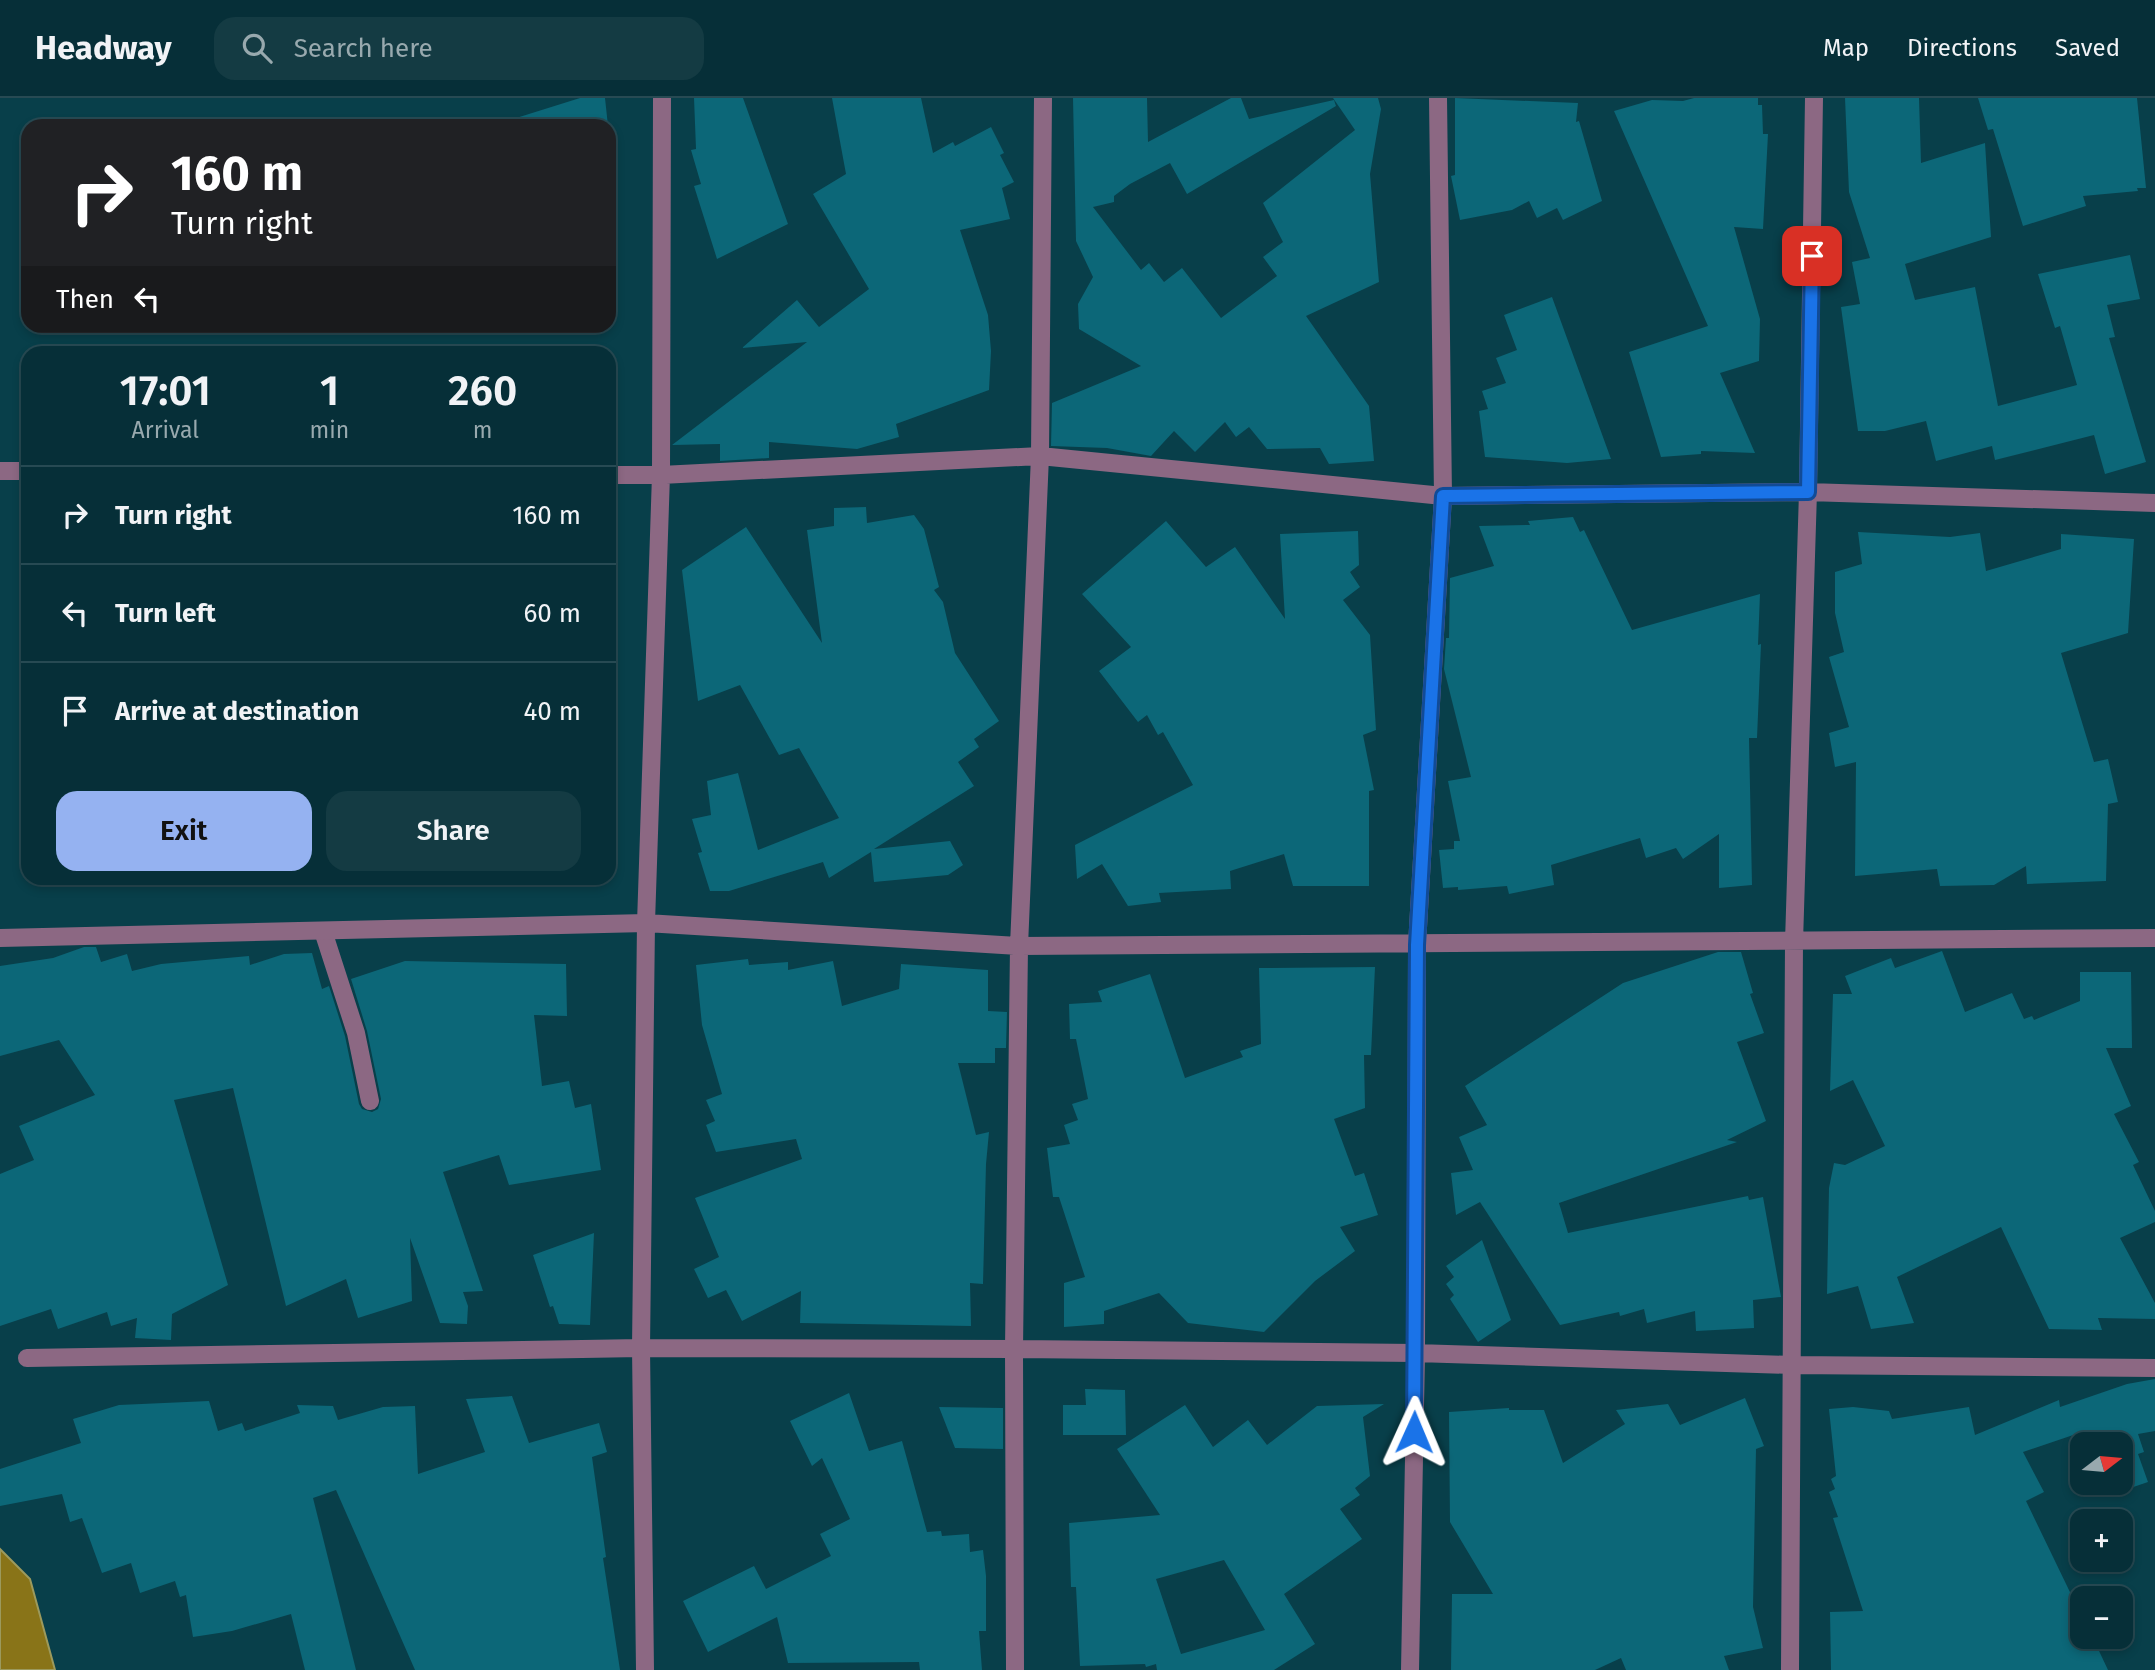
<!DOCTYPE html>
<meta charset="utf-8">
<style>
body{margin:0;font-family:"Fira Sans",sans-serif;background:#143b43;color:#f1f3f6;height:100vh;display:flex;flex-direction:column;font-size:26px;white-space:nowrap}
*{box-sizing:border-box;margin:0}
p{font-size:23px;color:#98a9ae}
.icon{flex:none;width:38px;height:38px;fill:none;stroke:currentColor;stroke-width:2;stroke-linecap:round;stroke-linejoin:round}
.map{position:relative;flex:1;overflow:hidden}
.drawer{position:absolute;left:21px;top:248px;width:595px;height:539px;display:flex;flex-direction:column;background:#062f38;border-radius:21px;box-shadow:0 4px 10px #0003,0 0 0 2px #274a53}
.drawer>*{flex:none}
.top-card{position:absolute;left:21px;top:21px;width:595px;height:214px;border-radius:21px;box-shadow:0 4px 10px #0003,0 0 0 2px #274a53;background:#202124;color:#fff;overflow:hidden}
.needle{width:46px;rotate:74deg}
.fabs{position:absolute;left:2070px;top:1334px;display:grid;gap:14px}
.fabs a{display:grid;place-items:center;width:63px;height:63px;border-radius:14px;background:#062f38;box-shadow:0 4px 10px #0003,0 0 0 2px #274a53;font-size:35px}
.pin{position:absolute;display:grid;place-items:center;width:60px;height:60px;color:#fff;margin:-30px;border-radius:14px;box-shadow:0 4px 10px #0006}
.me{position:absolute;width:77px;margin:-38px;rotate:1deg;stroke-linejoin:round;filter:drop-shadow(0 0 5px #0008)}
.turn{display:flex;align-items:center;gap:24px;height:147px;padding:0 35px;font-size:32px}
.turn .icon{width:91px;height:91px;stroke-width:2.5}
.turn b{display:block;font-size:49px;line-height:60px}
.then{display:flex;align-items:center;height:66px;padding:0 35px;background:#0003;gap:14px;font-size:26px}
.eta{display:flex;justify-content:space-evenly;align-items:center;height:119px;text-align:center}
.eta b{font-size:42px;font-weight:600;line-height:49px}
.button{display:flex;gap:14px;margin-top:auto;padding:14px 35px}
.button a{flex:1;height:80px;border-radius:21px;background:#95b2f1;color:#111;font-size:28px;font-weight:600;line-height:80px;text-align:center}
.button a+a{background:#143b43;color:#f1f3f6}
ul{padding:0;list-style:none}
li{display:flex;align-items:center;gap:21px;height:98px;padding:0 35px;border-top:2px solid #274a53}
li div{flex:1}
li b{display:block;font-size:26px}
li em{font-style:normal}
header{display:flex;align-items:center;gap:42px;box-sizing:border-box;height:98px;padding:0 35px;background:#062f38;border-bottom:2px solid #274a53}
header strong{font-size:33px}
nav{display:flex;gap:38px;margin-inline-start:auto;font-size:24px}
.search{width:490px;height:63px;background:#143b43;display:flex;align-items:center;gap:18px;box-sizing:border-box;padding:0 24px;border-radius:21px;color:#98a9ae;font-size:26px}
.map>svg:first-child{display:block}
</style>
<header>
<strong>Headway</strong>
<div class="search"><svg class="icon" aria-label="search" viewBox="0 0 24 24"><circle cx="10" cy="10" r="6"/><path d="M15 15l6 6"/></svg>Search here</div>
<nav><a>Map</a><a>Directions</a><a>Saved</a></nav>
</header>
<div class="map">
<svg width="2155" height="1572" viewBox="0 0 2155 1572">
<rect width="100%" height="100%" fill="#083f4a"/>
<!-- water -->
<path fill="#897418" stroke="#9c9a5d" stroke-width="2" d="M 0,1451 L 30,1481 L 55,1572 L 0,1572 Z"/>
<!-- building -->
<path fill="#0c6778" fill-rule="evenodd" d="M 580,0 L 605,0 L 608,28 L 514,28 L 513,21 Z
M 694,0 L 743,0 L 788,126 L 717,161 L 694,88 L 701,86 L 691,52 L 696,51 Z
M 832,0 L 921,0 L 933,55 L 953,44 L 955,48 L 991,29 L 1004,55 L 1000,57 L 1014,84 L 1002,90 L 1010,121 L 960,132 L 988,217 L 991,253 L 989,292 L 896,326 L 899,339 L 857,351 L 769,344 L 769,360 L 720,363 L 720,346 L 672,347 L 807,244 L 742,250 L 797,202 L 819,229 L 869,191 L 813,96 L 846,76 Z
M 1073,0 L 1147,0 L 1148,44 L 1231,0 L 1241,0 L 1249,21 L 1334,2 L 1336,8 L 1187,96 L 1170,65 L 1130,86 L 1114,98 L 1114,104 L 1093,109 L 1141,172 L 1149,165 L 1164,184 L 1182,170 L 1221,220 L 1277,178 L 1263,159 L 1283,144 L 1263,105 L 1355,32 L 1333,0 L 1378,0 L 1381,11 L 1370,76 L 1379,184 L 1306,218 L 1369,308 L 1374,363 L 1329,366 L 1320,350 L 1267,351 L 1249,329 L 1236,339 L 1225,324 L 1195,354 L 1174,333 L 1151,358 L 1107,350 L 1051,348 L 1052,305 L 1141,268 L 1079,231 L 1078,206 L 1093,179 L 1076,143 Z
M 1455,0 L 1578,5 L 1576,24 L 1579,23 L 1602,103 L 1563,122 L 1557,110 L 1537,120 L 1529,103 L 1512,112 L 1460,122 L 1451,78 L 1455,77 Z
M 1694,0 L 1758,0 L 1758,7 L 1762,7 L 1763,36 L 1768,36 L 1763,131 L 1734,129 L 1760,221 L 1759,263 L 1720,275 L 1755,355 L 1701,353 L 1701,356 L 1661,359 L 1629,254 L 1708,228 L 1614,13 L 1652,2 L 1683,3 Z
M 1845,0 L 1919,0 L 1921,65 L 1985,45 L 1991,139 L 1905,166 L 1915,202 L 1975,189 L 1998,308 L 2077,287 L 2060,228 L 2055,230 L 2038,176 L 2130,157 L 2140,201 L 2107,207 L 2115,239 L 2109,240 L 2146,364 L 2105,376 L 2094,337 L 1995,362 L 1992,348 L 1936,363 L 1926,323 L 1885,333 L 1858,333 L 1841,209 L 1860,206 L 1852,164 L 1870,160 L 1849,94 Z
M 1978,0 L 2137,0 L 2146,90 L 2137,90 L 2138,93 L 2083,98 L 2086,108 L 2023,128 L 1993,31 L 1988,32 Z
M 1552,199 L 1611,361 L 1567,365 L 1485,359 L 1479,313 L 1488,311 L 1482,293 L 1506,285 L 1496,260 L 1517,252 L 1504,217 Z
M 866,409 L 867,425 L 914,417 L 924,431 L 939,489 L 934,492 L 943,504 L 955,555 L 999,623 L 974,641 L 979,649 L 958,664 L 974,688 L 874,751 L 950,743 L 963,767 L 948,777 L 874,784 L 871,754 L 829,780 L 823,764 L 729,793 L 710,793 L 698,755 L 702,754 L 692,721 L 711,717 L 707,683 L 738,675 L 758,752 L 839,720 L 799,650 L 779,657 L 740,587 L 698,603 L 682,472 L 746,429 L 822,545 L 807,432 L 834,428 L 834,410 Z
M 1573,419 L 1580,434 L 1584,432 L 1632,532 L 1760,496 L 1758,547 L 1761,546 L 1757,640 L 1749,640 L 1752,787 L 1719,790 L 1719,736 L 1683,761 L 1676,750 L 1646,760 L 1640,740 L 1551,767 L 1554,787 L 1509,796 L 1507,788 L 1458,792 L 1458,789 L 1443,790 L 1439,752 L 1454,751 L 1454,743 L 1460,743 L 1448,683 L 1471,679 L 1444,571 L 1446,540 L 1449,540 L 1450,480 L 1494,468 L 1479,428 L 1530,427 L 1528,423 Z
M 1166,423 L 1206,469 L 1235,449 L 1285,521 L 1280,436 L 1358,433 L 1359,467 L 1350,474 L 1360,489 L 1343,502 L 1370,537 L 1376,632 L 1363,637 L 1374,692 L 1369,693 L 1369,788 L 1293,788 L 1284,756 L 1230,773 L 1231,791 L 1159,795 L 1161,804 L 1128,808 L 1102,766 L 1077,781 L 1075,747 L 1193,687 L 1163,634 L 1158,637 L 1147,617 L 1138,624 L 1099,573 L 1131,549 L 1082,496 Z
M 1858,434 L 1950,439 L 1980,435 L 1986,473 L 2061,451 L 2061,436 L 2134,441 L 2128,535 L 2061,555 L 2094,664 L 2108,661 L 2118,704 L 2108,706 L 2106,783 L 2027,786 L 2026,768 L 1994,787 L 1940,788 L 1937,771 L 1855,778 L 1856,664 L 1835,669 L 1829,635 L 1849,629 L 1829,559 L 1844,554 L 1835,515 L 1835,474 L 1862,466 Z
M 84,849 L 96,849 L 101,864 L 127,856 L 132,873 L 161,866 L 249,858 L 250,867 L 284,856 L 312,855 L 322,891 L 329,888 L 345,938 L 359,1006 L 362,1011 L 372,1014 L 378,1011 L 381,1001 L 367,933 L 351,881 L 405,863 L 566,866 L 567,918 L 534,917 L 542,988 L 569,983 L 575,1010 L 591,1006 L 601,1072 L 509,1087 L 499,1057 L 443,1074 L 483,1193 L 463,1194 L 468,1208 L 467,1226 L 440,1225 L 410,1140 L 412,1203 L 358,1220 L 346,1181 L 286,1208 L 233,990 L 174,1002 L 228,1187 L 172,1216 L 171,1242 L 135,1240 L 137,1220 L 111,1228 L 107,1214 L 58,1231 L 51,1211 L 0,1228 L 0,1076 L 34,1062 L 19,1028 L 95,997 L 59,942 L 0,958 L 0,868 L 53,860 Z
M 1942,853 L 1965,914 L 2012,895 L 2024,921 L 2032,918 L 2034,922 L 2080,903 L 2080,874 L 2131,874 L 2132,950 L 2106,950 L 2131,1008 L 2114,1016 L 2139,1064 L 2133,1067 L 2155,1113 L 2155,1124 L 2120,1140 L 2155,1205 L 2155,1221 L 2098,1220 L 2102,1232 L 2049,1231 L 2001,1129 L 1897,1179 L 1914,1225 L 1871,1231 L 1858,1188 L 1827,1196 L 1829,1090 L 1834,1065 L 1845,1067 L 1885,1048 L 1853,982 L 1830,993 L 1833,896 L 1852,896 L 1845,878 L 1891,860 L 1895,870 Z
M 1718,854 L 1741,854 L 1753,895 L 1750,896 L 1764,935 L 1737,944 L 1766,1023 L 1727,1042 L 1737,1044 L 1559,1105 L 1568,1135 L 1748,1098 L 1749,1102 L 1763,1099 L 1781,1199 L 1753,1202 L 1754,1230 L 1696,1233 L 1695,1213 L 1647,1225 L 1644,1211 L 1620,1218 L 1619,1214 L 1560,1227 L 1480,1104 L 1456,1117 L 1451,1075 L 1473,1072 L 1459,1039 L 1487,1027 L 1465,988 L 1623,885 Z
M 748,861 L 749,867 L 788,864 L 788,872 L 833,863 L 842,908 L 899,891 L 901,866 L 988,872 L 988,913 L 1007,914 L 1006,950 L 995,950 L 995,965 L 958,965 L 976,1037 L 989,1034 L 986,1066 L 983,1186 L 970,1185 L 971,1228 L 800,1225 L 801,1193 L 742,1223 L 726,1192 L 708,1200 L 694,1171 L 719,1159 L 695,1100 L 802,1061 L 796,1041 L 716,1054 L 706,1027 L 715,1023 L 706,1002 L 722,996 L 702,927 L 696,867 Z
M 1375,869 L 1371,957 L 1364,957 L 1365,1010 L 1334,1021 L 1355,1078 L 1364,1075 L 1378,1117 L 1340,1129 L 1355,1153 L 1315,1183 L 1264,1234 L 1188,1225 L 1159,1195 L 1104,1213 L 1104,1226 L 1064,1229 L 1064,1185 L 1085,1179 L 1059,1099 L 1053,1099 L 1047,1050 L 1070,1046 L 1064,1027 L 1078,1022 L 1072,1006 L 1088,1001 L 1076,941 L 1070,941 L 1069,906 L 1102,904 L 1098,893 L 1150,876 L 1185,980 L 1243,959 L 1240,953 L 1261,946 L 1259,870 Z
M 594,1135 L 590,1227 L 559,1226 L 553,1208 L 550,1209 L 533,1157 Z
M 1482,1142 L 1511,1222 L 1478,1244 L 1450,1201 L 1454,1197 L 1446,1186 L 1454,1179 L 1446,1168 Z
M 2155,1281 L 2155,1333 L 2138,1336 L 2144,1354 L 2138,1356 L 2148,1384 L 2107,1398 L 2102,1384 L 2121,1384 L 2121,1346 L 2089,1346 L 2085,1333 L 2023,1354 L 2044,1394 L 2026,1403 L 2082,1519 L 2082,1538 L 2092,1538 L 2108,1572 L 1831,1572 L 1830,1514 L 1863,1513 L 1833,1420 L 1838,1419 L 1829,1394 L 1835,1391 L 1831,1381 L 1836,1378 L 1829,1311 L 1853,1309 L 1889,1313 L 1892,1321 L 1969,1309 L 1975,1337 L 2059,1302 L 2060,1309 L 2127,1286 Z
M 1085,1291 L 1125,1292 L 1126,1337 L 1063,1337 L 1063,1307 L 1086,1307 Z
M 849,1295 L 869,1353 L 902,1343 L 927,1434 L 941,1433 L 942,1438 L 969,1436 L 970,1454 L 983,1452 L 986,1478 L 986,1533 L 979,1533 L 982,1572 L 920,1572 L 919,1564 L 788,1565 L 777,1519 L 708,1554 L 683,1503 L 754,1468 L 766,1491 L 831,1458 L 820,1436 L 850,1421 L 822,1360 L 812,1368 L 790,1323 Z
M 512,1298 L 529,1345 L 599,1325 L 607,1354 L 592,1359 L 606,1459 L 603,1460 L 620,1572 L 415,1572 L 336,1392 L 313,1400 L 356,1572 L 305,1572 L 291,1516 L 232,1533 L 193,1539 L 186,1497 L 180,1499 L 175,1483 L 140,1495 L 131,1465 L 102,1475 L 82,1420 L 70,1424 L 62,1396 L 0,1408 L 0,1371 L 81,1345 L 73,1321 L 119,1307 L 209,1303 L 218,1333 L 242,1325 L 245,1333 L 300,1315 L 297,1307 L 333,1308 L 338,1322 L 383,1309 L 415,1308 L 418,1376 L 485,1354 L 466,1301 Z
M 1745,1300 L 1764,1348 L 1756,1351 L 1753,1509 L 1763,1550 L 1724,1558 L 1729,1572 L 1626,1572 L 1621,1560 L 1595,1572 L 1451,1572 L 1452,1496 L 1493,1496 L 1450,1424 L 1449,1314 L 1509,1310 L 1509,1312 L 1544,1312 L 1563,1365 L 1625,1326 L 1616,1312 L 1668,1306 L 1680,1327 Z
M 1384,1306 L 1363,1319 L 1370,1378 L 1355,1390 L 1360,1397 L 1340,1411 L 1362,1441 L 1284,1496 L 1315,1546 L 1274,1572 L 1157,1572 L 1156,1566 L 1146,1569 L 1145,1566 L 1080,1568 L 1076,1489 L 1071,1489 L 1069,1425 L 1160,1417 L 1117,1351 L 1185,1307 L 1213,1349 L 1248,1322 L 1267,1347 L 1317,1308 ZM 1224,1462 L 1265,1532 L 1181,1556 L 1156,1481 Z
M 939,1309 L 1003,1310 L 1003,1351 L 955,1350 Z"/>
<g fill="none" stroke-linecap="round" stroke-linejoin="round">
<!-- service -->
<path stroke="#8c6883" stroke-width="18" d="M 323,833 L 356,935 L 370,1003"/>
<!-- minor -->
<path stroke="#8c6883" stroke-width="18" d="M 0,373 L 28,373
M 609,377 L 661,377 L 1040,358 L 1443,398 L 1808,394 L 2155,405
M 0,840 L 646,825 L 1019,848 L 2155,840
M 27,1260 L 641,1250 L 1014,1251 L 1416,1255 L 1791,1267 L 2155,1270
M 645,1572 L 641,1250 L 646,825 L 661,377 L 662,0
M 1015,1572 L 1014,1251 L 1019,848 L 1040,358 L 1043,0
M 1410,1572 L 1416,1255 L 1417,847 L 1443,398 L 1438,0
M 1790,1572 L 1794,844 L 1808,394 L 1814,0"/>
</g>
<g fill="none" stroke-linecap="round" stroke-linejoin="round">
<!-- route casing -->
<g stroke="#114b97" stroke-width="18">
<path id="route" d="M 1414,1334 L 1417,847 L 1443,398 L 1808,394 L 1812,158"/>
</g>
<!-- route -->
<use href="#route" stroke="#1a73e8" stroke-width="12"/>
</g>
</svg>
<div class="fabs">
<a><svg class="needle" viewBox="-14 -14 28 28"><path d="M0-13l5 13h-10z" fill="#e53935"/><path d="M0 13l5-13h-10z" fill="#98a9ae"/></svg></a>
<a>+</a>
<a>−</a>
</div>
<div class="pin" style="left:1812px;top:158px;background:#d93025"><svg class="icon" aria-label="arrive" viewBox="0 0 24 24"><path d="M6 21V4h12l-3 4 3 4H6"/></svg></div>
<svg class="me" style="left:1414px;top:1334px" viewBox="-20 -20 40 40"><path d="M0-17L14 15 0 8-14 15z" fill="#1a73e8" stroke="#fff" stroke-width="4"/></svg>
<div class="top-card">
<div class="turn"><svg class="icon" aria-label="right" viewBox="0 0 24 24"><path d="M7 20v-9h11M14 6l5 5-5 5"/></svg><div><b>160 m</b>Turn right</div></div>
<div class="then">Then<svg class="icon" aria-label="left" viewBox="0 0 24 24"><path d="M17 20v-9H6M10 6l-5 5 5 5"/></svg></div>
</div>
<section class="drawer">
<div class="eta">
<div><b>17:01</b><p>Arrival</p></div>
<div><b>1</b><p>min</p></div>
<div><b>260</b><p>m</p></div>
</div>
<ul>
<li><svg class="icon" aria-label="right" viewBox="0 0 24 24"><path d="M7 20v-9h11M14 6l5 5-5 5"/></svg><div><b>Turn right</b></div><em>160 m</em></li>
<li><svg class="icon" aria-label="left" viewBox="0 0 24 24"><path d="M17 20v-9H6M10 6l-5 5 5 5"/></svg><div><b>Turn left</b></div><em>60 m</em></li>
<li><svg class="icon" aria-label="arrive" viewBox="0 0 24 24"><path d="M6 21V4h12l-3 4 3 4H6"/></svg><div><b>Arrive at destination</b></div><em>40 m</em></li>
</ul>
<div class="button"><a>Exit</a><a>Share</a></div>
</section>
</div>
